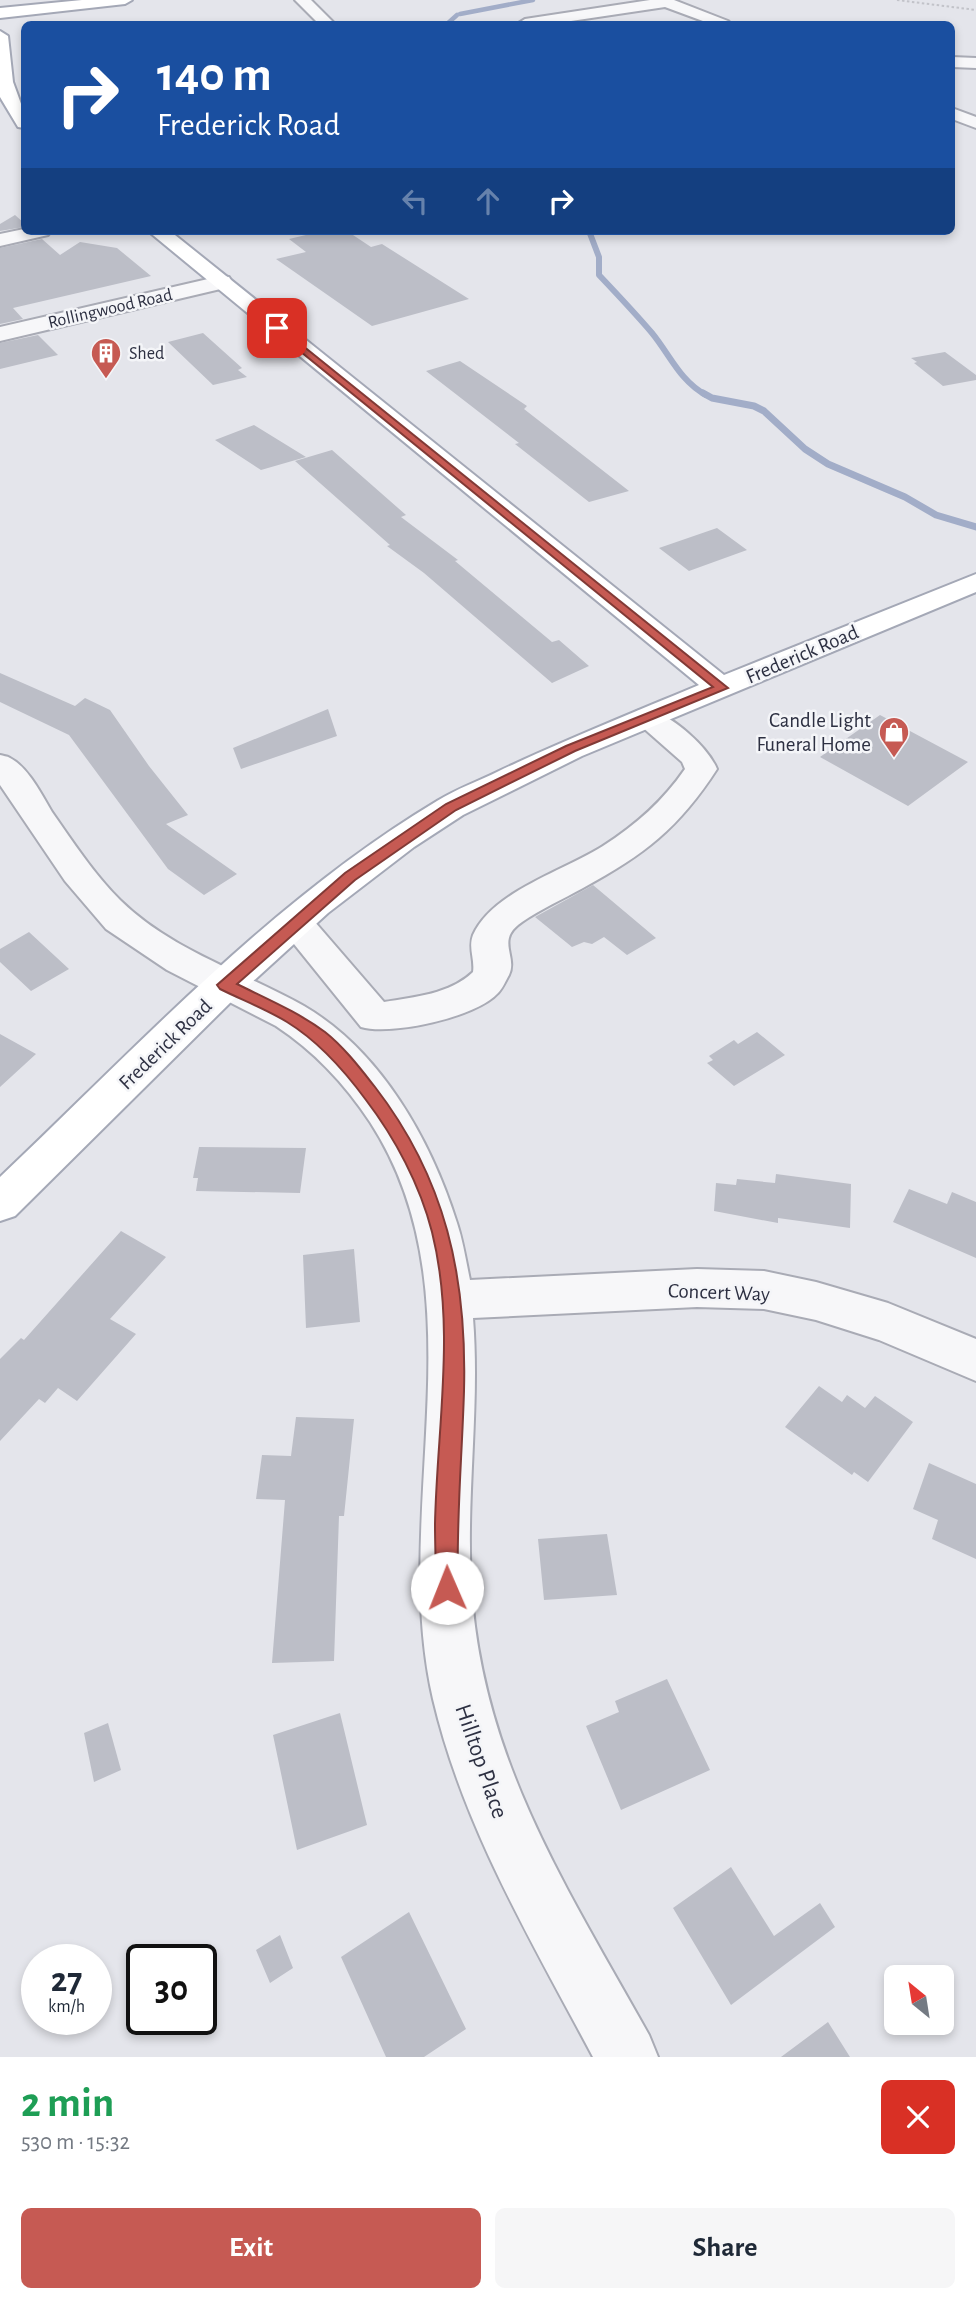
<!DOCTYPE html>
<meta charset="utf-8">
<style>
body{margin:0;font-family:"Alegreya Sans",sans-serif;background:#f6f6f7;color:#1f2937;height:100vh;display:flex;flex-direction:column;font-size:26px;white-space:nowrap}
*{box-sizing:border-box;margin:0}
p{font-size:23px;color:#747a83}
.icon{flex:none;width:38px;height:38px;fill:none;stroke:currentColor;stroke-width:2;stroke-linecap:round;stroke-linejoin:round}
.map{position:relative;height:2057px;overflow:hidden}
.sheet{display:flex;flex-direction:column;background:#fff;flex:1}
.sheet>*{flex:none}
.top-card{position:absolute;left:21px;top:21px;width:934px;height:214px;border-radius:10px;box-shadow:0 4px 10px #0003;background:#1a4fa0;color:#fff;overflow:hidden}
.needle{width:46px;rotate:330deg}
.controls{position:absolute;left:884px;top:1965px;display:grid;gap:14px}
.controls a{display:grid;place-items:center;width:70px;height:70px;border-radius:10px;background:#fff;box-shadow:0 4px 10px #0003;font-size:35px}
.speed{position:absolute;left:21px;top:1944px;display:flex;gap:14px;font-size:35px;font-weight:700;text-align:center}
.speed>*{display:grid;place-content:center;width:91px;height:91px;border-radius:50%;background:#fff;box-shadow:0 4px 10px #0003;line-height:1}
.speed small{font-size:18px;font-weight:400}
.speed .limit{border:4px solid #111;border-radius:10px;background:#fff;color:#111}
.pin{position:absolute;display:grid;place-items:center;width:60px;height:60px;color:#fff;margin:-30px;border-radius:14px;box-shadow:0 4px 10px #0006}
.me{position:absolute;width:77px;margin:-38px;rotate:359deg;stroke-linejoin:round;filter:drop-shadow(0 0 5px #0008)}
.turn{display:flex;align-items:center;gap:24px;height:147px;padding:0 21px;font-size:32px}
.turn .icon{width:91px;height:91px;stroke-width:2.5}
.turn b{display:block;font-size:49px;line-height:60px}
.lanes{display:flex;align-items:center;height:66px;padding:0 21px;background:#0003;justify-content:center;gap:35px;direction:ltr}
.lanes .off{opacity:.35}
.round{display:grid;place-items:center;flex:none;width:74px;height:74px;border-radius:10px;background:#f6f6f7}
.head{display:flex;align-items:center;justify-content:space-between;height:119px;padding:0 21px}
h1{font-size:42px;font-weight:700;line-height:52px;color:#1e9e55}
.action{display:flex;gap:14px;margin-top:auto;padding:14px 21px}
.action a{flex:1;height:80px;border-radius:10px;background:#c65a53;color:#fff;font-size:28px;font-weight:700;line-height:80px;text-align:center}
.action a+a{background:#f6f6f7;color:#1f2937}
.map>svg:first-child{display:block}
</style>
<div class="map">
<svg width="976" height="2057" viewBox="0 0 976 2057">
<rect width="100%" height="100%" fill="#e4e5eb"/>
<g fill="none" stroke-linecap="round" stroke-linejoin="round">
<!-- stream-far2 -->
<path stroke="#a2adc8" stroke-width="4.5" d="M 460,14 L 533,0
M 447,24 L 457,15"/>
<!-- stream-far1 -->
<path stroke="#a2adc8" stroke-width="6" d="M 589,231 L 599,257 L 599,275 C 617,294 635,313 652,333 C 670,355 680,381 706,395"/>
<!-- stream -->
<path stroke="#a2adc8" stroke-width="7" d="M 703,393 L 712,398 L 754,406 L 764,411 L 805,449 L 828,464 L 905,497 L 936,515 L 976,527"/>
</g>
<!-- building -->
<path fill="#bcbec7" d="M 15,215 L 24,223 L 24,227 L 0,231 L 0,224 Z
M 323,231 L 347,231 L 371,247 L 382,244 L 469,299 L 372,326 L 276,259 L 306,252 L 289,239 Z
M 42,239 L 60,255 L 80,242 L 117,248 L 151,276 L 13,308 L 23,319 L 0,324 L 0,248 Z
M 203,333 L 242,368 L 238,370 L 247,377 L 213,385 L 168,342 Z
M 38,335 L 58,355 L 0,369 L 0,343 Z
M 945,352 L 976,375 L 976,380 L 943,386 L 914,363 L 917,362 L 911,358 Z
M 460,361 L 527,406 L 524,409 L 629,491 L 589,502 L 515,444 L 519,443 L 426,371 Z
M 254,425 L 306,457 L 261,470 L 215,440 Z
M 332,450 L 406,515 L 401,517 L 458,560 L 455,561 L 552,642 L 559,640 L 589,666 L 552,683 L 424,573 L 387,546 L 390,545 L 295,461 Z
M 717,528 L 747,550 L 689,571 L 659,548 Z
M 0,673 L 75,706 L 85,698 L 110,710 L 149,766 L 188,815 L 166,824 L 237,874 L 204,895 L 168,869 L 69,735 L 0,702 Z
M 328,709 L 337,736 L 241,769 L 233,748 Z
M 880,715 L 968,762 L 908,806 L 820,757 Z
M 593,885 L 656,938 L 627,955 L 604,937 L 592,944 L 584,942 L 572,947 L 535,917 Z
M 29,932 L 69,969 L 31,991 L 0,962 L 0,949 Z
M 757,1032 L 785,1055 L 734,1086 L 707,1063 L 713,1060 L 709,1056 L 734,1040 L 738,1044 Z
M 0,1034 L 36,1054 L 0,1087 Z
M 199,1147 L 306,1148 L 300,1193 L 196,1191 L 198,1178 L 193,1178 Z
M 776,1174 L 851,1184 L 850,1228 L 778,1218 L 778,1223 L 714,1211 L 716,1183 L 736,1185 L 737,1179 L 775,1183 Z
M 909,1189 L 947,1204 L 952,1192 L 976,1202 L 976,1258 L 893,1222 Z
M 121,1231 L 166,1257 L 110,1319 L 136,1334 L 77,1401 L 58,1388 L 45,1403 L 39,1399 L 0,1441 L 0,1359 L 21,1338 L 24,1340 Z
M 354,1249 L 360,1322 L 306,1328 L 303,1255 Z
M 819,1386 L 842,1402 L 847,1395 L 865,1408 L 875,1396 L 913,1422 L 868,1482 L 854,1472 L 852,1475 L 785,1427 Z
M 296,1417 L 354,1419 L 344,1516 L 339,1516 L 334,1661 L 272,1663 L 285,1500 L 256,1499 L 262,1455 L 291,1456 Z
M 929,1463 L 976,1484 L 976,1559 L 932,1539 L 938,1520 L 913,1509 Z
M 607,1534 L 617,1595 L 544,1600 L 538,1539 Z
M 667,1679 L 710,1770 L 621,1810 L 586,1726 L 619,1712 L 615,1701 Z
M 340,1713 L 367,1825 L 297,1850 L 273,1735 Z
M 108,1723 L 121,1770 L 94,1782 L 84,1733 Z
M 731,1867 L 774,1936 L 820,1903 L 835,1927 L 731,2005 L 673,1908 Z
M 409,1912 L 466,2029 L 424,2057 L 386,2057 L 341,1957 Z
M 280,1935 L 293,1968 L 270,1983 L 256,1950 Z
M 828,2022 L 850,2057 L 781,2057 Z"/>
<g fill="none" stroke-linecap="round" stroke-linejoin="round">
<!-- minor casing -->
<g stroke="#a9abb5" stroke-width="4">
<path id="minor" d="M 295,0 L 311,0 L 335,24 L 319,24 Z
M 650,0 L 674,0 L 728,21 L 731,24 L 711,24 L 665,7 L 551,24 L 517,24 L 525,19 Z
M 952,57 L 976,58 L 976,68 L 952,67 Z
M 952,108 L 976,117 L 976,128 L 952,119 Z
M 24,229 L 24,231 L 51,231 L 48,235 L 0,246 L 0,234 Z
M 221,276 L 229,277 L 232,282 L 229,287 L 0,341 L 0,327 Z
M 648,709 C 672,715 708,747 717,769 C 679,828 644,855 583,888 C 563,899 541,909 522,922 C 495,940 518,956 509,975 C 506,980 503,988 498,993 C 477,1017 391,1036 361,1027 L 277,923 L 282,914 L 295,910 L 308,914 L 384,1002 C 415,997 450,994 473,972 C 475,959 468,948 473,935 C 493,891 564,871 603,846 C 636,825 663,801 685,769 L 682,762 L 632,718 L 637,711 Z
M 0,755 C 3,756 7,756 10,758 C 28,767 42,795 52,812 C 73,842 94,874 120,900 C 172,951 242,971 304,1006 C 381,1051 431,1140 457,1223 C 463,1241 466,1261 470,1280 L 697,1269 L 764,1271 L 816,1282 L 888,1303 L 976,1339 L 976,1381 L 879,1340 L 816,1320 L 764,1309 L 697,1307 L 473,1318 C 480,1406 466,1494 471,1582 C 480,1757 567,1888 649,2035 L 658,2057 L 593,2057 C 532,1942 463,1827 433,1699 C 389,1509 483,1296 370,1122 C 345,1084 314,1051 276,1026 L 167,970 L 106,929 L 65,881 L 0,785 Z"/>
</g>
<!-- major casing -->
<g stroke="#a4a8b6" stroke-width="4">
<path id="major" d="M 82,0 L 132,0 L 125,4 L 0,18 L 0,8 Z
M 0,31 L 8,36 L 13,82 L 24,112 L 24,128 L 18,127 L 0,97 Z
M 148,231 L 170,231 L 724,675 L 976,574 L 976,592 L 582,756 L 463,815 L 414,847 L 328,913 L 238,995 L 15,1216 L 0,1221 L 0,1177 C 138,1046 272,900 437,801 C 456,789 479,781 499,771 C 565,740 632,713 699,685 Z"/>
</g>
<!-- path -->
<path stroke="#c2c3c9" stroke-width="2" stroke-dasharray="2.5 2.5" stroke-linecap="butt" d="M 897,0 L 976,10"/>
<!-- minor -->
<use href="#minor" fill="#f7f7f9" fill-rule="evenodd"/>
<!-- major -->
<use href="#major" fill="#fff" fill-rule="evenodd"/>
</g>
<!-- route -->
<path fill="#c65a53" stroke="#813a36" stroke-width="2" d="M 277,325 L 728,688 L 575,751 L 456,810 L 355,880 L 237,984 C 267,999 298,1012 325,1032 C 344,1047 360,1068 375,1087 C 446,1179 467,1277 464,1391 C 462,1458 456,1521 458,1588 L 455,1595 L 447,1598 L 440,1595 L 436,1588 C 436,1566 435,1545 435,1524 C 437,1427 456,1328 432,1232 C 420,1185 395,1138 366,1100 C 344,1070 318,1041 287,1022 C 266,1009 242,1000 220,989 L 217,985 L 345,873 L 446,804 L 566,746 L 713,687 L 274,330 L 274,326 Z"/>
<!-- icons -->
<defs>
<g id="building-pin" transform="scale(1.575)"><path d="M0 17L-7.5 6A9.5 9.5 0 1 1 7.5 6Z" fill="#c65a53" stroke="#f4f5f8"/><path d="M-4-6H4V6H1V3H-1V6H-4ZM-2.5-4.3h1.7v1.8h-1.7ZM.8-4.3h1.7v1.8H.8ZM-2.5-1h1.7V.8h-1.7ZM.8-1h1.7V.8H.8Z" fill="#fff"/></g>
<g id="shop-pin" transform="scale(1.575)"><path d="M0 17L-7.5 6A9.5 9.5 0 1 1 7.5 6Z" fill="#c65a53" stroke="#f4f5f8"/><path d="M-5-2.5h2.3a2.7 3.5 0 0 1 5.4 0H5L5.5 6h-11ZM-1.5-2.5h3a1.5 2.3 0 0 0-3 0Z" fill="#fff"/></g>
</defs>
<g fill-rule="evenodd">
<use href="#building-pin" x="106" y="353"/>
<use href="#shop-pin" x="894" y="732"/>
</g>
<g text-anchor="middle" stroke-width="5" stroke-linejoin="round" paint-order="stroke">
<!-- far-street labels -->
<g font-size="18" fill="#2d3042" stroke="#f4f5f8">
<text transform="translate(110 308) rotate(-13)" y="6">Rollingwood Road</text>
</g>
<!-- far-poi labels -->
<g font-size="18" fill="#2d3042" stroke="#f4f5f8" text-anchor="start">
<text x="129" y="359">Shed</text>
</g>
<!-- street labels -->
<g font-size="21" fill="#2d3042" stroke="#f4f5f8">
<text transform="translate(802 654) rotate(-23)" y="7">Frederick Road</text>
<text transform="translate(165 1044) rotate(-44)" y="7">Frederick Road</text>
<text transform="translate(719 1292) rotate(2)" y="7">Concert Way</text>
</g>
<!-- poi labels -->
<g font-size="21" fill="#2d3042" stroke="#f4f5f8" text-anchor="end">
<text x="871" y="727">Candle Light<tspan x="871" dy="24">Funeral Home</tspan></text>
</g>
<!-- near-street labels -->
<g font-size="24" fill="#2d3042" stroke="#f4f5f8">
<text transform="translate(482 1761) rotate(71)" y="8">Hilltop Place</text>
</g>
</g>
</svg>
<div class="controls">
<a><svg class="needle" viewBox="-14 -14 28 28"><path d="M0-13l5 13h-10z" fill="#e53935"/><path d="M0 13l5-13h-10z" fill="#747a83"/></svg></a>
</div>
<div class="speed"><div>27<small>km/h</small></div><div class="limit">30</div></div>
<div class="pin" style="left:277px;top:328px;background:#d93025"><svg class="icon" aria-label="arrive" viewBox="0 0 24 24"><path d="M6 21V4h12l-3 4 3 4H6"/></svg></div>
<svg class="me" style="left:447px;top:1588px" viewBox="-20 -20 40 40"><circle r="19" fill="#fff"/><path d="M0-13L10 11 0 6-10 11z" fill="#c65a53"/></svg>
<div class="top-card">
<div class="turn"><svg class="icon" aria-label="right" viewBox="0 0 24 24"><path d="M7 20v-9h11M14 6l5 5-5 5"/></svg><div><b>140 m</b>Frederick Road</div></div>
<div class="lanes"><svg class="icon off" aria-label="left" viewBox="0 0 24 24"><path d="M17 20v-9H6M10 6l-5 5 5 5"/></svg><svg class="icon off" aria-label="ahead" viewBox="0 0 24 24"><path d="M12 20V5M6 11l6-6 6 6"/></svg><svg class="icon" aria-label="right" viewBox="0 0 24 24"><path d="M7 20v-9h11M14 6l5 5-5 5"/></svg></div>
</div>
</div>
<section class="sheet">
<div class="head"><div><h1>2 min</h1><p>530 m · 15:32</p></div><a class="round" style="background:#d93025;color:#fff"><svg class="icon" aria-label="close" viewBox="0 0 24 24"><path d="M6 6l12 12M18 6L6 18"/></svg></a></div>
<div class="action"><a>Exit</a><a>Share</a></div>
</section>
